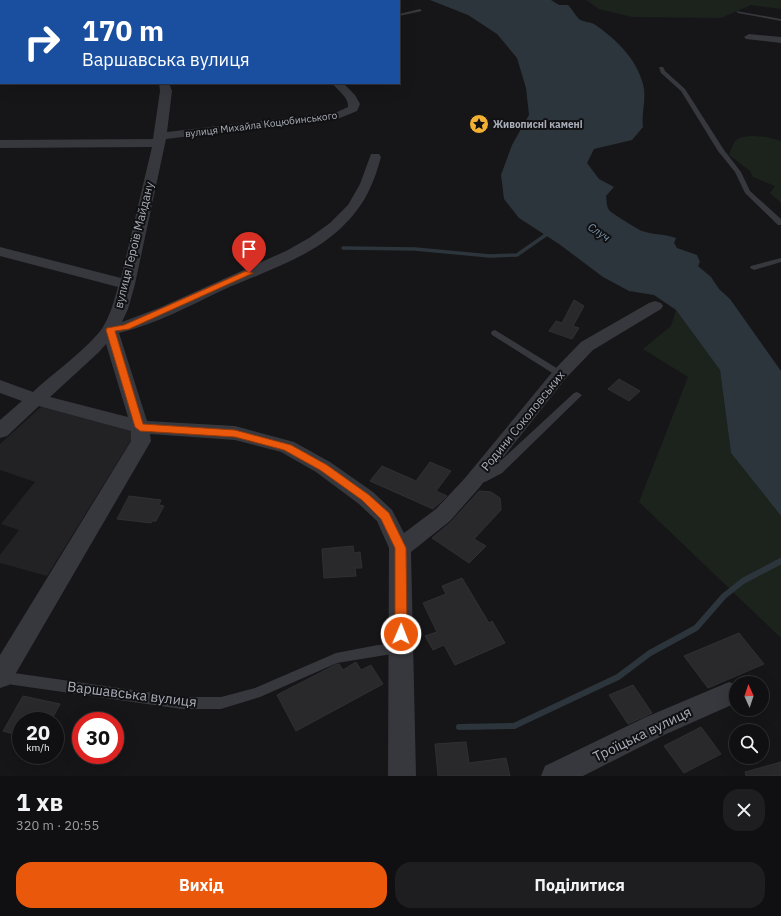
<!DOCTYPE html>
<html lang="uk">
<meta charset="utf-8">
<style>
body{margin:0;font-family:"IBM Plex Sans",sans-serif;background:#1e1e20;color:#f1f3f6;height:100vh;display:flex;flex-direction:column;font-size:15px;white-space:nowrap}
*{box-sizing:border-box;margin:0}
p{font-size:13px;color:#9c9d9f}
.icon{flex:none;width:22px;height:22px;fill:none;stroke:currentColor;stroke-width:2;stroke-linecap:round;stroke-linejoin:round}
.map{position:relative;height:776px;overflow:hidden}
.panel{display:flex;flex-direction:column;background:#101012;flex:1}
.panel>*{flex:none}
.hud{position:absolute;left:0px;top:0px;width:400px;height:84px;box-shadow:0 4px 16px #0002,0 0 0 1px #303032;background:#1a4fa0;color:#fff;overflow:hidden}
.needle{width:26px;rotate:357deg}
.fabs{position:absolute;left:729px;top:676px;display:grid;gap:8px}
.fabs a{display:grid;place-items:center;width:40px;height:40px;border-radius:50%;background:#101012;box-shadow:0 4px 16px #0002,0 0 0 1px #303032;font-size:20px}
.speed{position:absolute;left:12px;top:712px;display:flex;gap:8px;font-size:20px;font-weight:700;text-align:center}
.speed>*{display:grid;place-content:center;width:52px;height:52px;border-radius:50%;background:#101012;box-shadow:0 4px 16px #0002,0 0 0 1px #303032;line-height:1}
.speed small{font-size:10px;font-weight:400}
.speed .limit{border:6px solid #d22;background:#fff;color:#111}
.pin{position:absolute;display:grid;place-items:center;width:34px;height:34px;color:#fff;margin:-41px -17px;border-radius:50% 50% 50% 0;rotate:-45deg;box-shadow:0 0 4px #0007}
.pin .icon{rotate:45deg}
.me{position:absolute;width:44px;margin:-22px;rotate:1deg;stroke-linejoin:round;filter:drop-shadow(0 0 3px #0008)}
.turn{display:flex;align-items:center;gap:14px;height:84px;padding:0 16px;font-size:18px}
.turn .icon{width:52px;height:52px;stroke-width:2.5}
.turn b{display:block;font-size:28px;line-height:34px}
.round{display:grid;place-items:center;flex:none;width:42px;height:42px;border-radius:16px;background:#1e1e20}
.headline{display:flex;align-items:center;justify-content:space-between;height:68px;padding:0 16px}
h1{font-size:24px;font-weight:800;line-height:30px}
.primary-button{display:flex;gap:8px;margin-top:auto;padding:8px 16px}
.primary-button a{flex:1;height:46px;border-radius:16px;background:#ea580c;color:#fff;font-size:16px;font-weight:800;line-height:46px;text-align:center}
.primary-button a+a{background:#1e1e20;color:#f1f3f6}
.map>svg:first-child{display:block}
</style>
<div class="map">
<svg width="781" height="776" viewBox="0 0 781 776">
<rect width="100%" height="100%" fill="#161618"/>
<!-- built -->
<path fill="#222225" d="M 42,406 L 136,432 L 47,576 L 0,563 L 0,555 L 19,530 L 1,524 L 35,482 L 0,470 L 0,444 Z"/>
<!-- green -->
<path fill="#1c231d" d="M 586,0 L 781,0 L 781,9 L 751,5 L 721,18 L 632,17 L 599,9 Z
M 752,136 L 767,137 L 781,141 L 781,203 L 770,193 L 775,186 L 753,177 L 750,171 L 729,155 C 735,139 735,137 752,136 Z
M 676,310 L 720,370 L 731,453 L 781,516 L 781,638 L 639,502 L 688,377 L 643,349 L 671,326 Z"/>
<!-- water -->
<path fill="#2c353c" d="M 430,0 L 551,0 L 559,5 L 568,5 C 572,9 575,15 579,19 C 583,22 590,22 594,24 C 616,39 636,58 643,84 C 647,99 641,112 643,127 L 632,140 L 594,149 L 587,163 L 599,179 L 614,187 L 606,196 C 607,201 606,207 610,211 C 613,214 639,230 642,231 C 654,235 665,234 676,238 L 674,243 L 677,248 L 697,255 L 700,262 L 698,266 L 711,277 L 719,289 L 730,299 L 781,371 L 781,516 L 731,453 L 720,370 L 676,310 L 654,295 L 629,291 L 603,277 L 559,244 L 519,218 L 504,199 L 501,175 L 512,145 L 529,115 L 526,88 L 517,58 L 497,34 L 468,15 Z"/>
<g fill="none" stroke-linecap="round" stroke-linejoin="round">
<!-- stream-far1 -->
<path stroke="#2c353c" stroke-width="3.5" d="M 343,248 L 415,249 L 490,256 L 517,255 L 550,232"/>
<!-- stream -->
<path stroke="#2c353c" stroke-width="6" d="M 459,727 L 514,726 L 618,677 L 650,653 L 696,628 L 724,596 L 743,581 L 781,561"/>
</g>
<!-- building -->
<path fill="#29292c" stroke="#303034" d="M 574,300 L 584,306 L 573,326 L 579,328 L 572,339 L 549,331 L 556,321 L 562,323 Z
M 619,379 L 640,391 L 629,401 L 608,389 Z
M 430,462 L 451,471 L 436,491 L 447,496 L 433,509 L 370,481 L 382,466 L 416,481 Z
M 479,491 L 491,492 L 500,498 L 501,510 L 474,539 L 486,546 L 469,563 L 432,538 L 451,522 Z
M 129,496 L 161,500 L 159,505 L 164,506 L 156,521 L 152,521 L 151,523 L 117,519 Z
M 353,546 L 354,553 L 360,552 L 362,568 L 355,568 L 356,576 L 324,578 L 322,549 Z
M 462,578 L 489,623 L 492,621 L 505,643 L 455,665 L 444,645 L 433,650 L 425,636 L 437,632 L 423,603 L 446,594 L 442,586 Z
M 739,633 L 764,664 L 708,688 L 684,656 Z
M 356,662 L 361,670 L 371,665 L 383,684 L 296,731 L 277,695 L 337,664 L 339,664 L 343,670 Z
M 633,685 L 652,713 L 628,724 L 609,695 Z
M 23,696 L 60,704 L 51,721 L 21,721 L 21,736 L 3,731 Z
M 701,727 L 721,754 L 684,773 L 664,746 Z
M 466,742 L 469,763 L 506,758 L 510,776 L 438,776 L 435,744 Z
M 781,762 L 781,776 L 746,776 L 745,772 Z"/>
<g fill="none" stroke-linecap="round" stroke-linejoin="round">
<!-- lane -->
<path fill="#37383d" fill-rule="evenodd" d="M 420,9 L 422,11 L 399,16 L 399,14 Z
M 736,11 L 781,19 L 781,21 L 738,13 Z
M 659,67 L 663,67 L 665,71 L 685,89 L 724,150 L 741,172 L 750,191 L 781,219 L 781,225 L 778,225 L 745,193 L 735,172 L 718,151 L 681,91 L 661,73 Z
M 781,258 L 781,262 L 754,270 L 750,268 L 751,266 Z
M 495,330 L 563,372 L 564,374 L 563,376 L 557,376 L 492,335 L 491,333 L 492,331 Z
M 577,392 L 582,395 L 580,397 L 502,473 L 485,482 L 477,482 L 476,479 L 477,476 L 494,467 L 574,393 Z
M 400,643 L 404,644 L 406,648 L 404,652 L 337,663 L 260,697 L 221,709 L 182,709 L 0,683 L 0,671 L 182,697 L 221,697 L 255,688 L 336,653 L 378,645 Z"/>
<!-- street -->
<path fill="#37383d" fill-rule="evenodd" d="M 279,0 L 287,0 L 287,1 L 279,1 Z
M 0,9 L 1,9 L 1,15 L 0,15 Z
M 749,34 L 781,37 L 781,43 L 746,39 L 744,37 Z
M 159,83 L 169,83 L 172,91 L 167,132 L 337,112 L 348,107 C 349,97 337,90 332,83 L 343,83 L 355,95 L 360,104 L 357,111 L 340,118 L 166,139 L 135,284 L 128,309 L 122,322 L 159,308 L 286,251 L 309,238 L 330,223 L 348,205 L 360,184 L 371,154 L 379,154 L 381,157 C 373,186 364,206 342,227 C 310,258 263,272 223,290 C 189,306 156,324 119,333 L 147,421 L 235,426 L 294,442 L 330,462 L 373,492 L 392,510 L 404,533 L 436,509 L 465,478 L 554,370 L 581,342 L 649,303 L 655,301 L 661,303 L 663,306 L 661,309 L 593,350 L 566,378 L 479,488 L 450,521 L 411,552 L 416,776 L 388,776 L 389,548 L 377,521 L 359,504 L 316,472 L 281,452 L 235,440 L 150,434 L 151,441 L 9,685 L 0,688 L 0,655 L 131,441 L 131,431 L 39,406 L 7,436 L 0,438 L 0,420 L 22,401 L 0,393 L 0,380 L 33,392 C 51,375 91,346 103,327 C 111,314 114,300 118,287 L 0,256 L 0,247 L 121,278 L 152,147 L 0,148 L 0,140 L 153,139 L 160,91 ZM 106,344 L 128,417 L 50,397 L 99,352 Z
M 729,682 L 736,685 L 736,703 L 664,735 L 583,776 L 541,776 L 545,766 L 646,717 Z"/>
</g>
<!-- route -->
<path fill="#ea580c" stroke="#983908" d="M 246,271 L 253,273 L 129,329 L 115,331 L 143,424 L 235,430 L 291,445 L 327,465 L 369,495 L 389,513 L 406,548 L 407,634 L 405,638 L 401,639 L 396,638 L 395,634 L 395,548 L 381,519 L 362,500 L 320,470 L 284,450 L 235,437 L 140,431 L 135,427 L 106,330 L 107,328 L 124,325 Z"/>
<!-- icons -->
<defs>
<g id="sight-disc" transform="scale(1)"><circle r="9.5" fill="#f2b134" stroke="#111113"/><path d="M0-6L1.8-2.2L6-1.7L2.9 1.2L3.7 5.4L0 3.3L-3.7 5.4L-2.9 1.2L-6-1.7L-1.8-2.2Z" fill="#111"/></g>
</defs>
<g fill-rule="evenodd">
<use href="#sight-disc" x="479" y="124"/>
</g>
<g text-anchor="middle" stroke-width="4" stroke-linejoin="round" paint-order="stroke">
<!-- far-street labels -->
<g font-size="10" fill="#a8adb8" stroke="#111113">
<text transform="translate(261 124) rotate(-7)" y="4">вулиця Михайла Коцюбинського</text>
</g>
<!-- far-poi labels -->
<g font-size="10" font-weight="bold" fill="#a8adb8" stroke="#111113" text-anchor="start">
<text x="493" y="128">Живописні камені</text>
</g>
<!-- far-water labels -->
<g font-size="11" font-style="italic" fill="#7f9bb3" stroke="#111113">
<text transform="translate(599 232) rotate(33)" y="4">Случ</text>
</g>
<!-- street labels -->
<g font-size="12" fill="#a8adb8" stroke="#111113">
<text transform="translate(134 245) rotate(-76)" y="4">вулиця Героїв Майдану</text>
<text transform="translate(523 421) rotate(-51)" y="4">Родини Соколовських</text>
</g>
<!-- near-street labels -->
<g font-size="14" fill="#a8adb8" stroke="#111113">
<text transform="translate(132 694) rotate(7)" y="5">Варшавська вулиця</text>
<text transform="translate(642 734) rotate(-26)" y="5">Троїцька вулиця</text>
</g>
</g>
</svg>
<div class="fabs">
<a><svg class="needle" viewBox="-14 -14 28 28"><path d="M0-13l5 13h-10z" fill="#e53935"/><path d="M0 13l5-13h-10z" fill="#9c9d9f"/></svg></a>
<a><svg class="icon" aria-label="search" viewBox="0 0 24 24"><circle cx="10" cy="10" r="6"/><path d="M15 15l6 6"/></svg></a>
</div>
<div class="speed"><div>20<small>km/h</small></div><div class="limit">30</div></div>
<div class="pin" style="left:249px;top:273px;background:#d93025"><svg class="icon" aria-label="arrive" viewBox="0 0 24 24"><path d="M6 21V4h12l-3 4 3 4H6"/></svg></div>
<svg class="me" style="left:401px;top:634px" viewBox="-20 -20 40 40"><circle r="17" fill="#ea580c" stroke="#fff" stroke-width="3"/><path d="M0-11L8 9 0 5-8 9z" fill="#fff"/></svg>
<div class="hud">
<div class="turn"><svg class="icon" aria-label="right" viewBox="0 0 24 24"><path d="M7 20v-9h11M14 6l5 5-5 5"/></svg><div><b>170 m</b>Варшавська вулиця</div></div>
</div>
</div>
<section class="panel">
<div class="headline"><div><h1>1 хв</h1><p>320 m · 20:55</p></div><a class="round"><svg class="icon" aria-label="close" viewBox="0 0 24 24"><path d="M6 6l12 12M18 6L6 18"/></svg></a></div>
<div class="primary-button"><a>Вихід</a><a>Поділитися</a></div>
</section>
